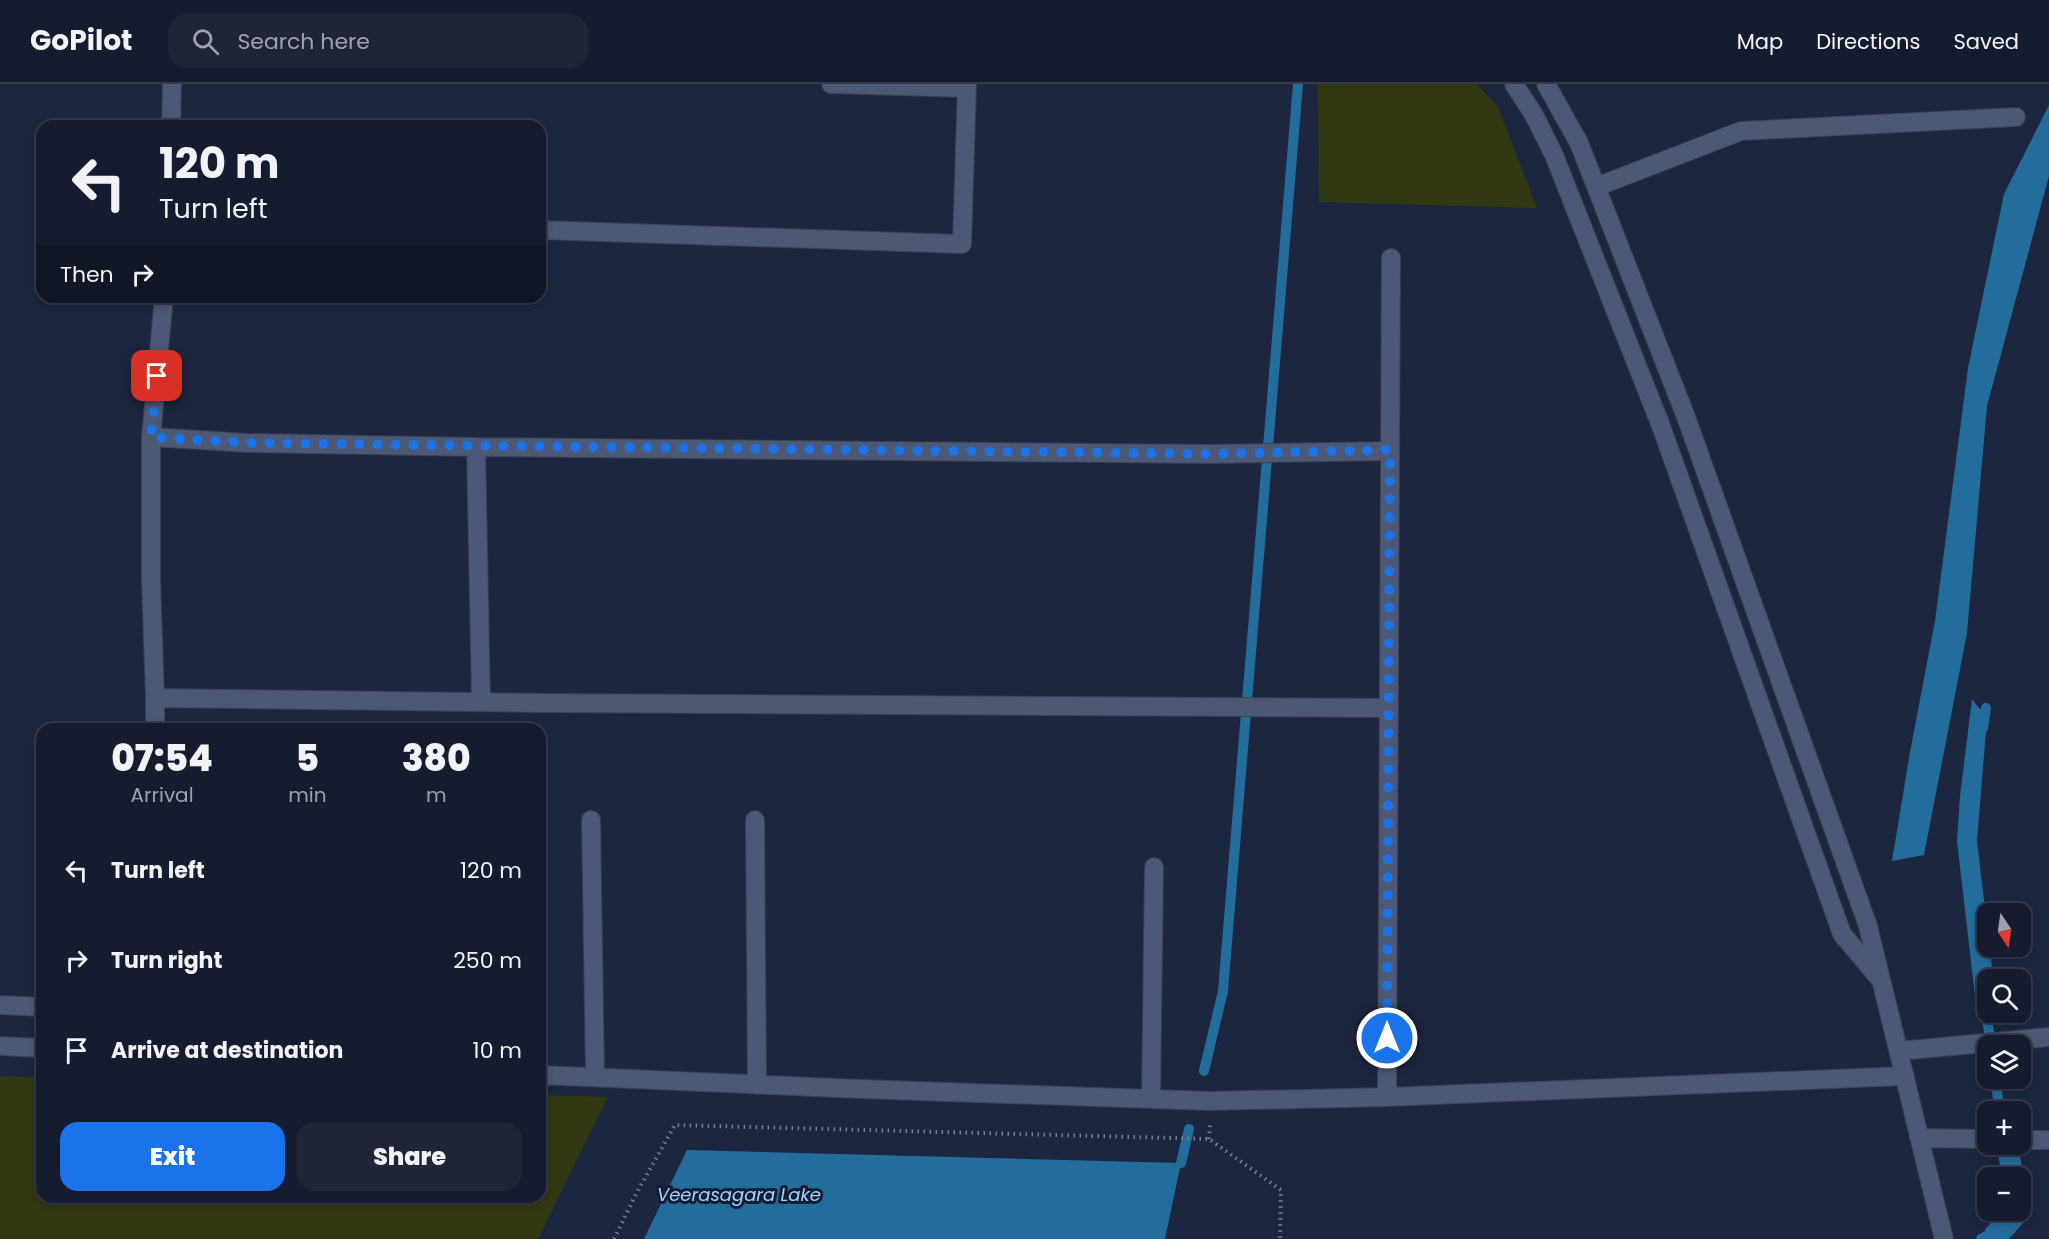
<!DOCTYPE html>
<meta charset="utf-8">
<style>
body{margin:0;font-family:Poppins,sans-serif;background:#1f2537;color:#f1f3f6;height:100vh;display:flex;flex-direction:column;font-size:22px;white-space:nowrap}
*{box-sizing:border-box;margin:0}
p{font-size:20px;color:#9ea1aa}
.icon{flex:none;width:33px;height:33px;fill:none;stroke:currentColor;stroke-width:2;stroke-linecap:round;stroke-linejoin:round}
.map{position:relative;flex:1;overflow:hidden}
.sheet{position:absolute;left:36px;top:639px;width:510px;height:480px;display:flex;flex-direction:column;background:#161c2f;border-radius:18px;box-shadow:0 3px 9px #0003,0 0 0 2px #353a4b}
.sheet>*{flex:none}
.banner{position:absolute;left:36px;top:36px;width:510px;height:183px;border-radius:18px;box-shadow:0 3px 9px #0003,0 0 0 2px #353a4b;background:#161c2f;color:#f1f3f6;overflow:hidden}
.needle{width:39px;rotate:167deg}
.fabs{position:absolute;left:1977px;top:819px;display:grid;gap:12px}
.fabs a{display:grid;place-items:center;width:54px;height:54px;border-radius:12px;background:#161c2f;box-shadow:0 3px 9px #0003,0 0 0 2px #353a4b;font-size:30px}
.pin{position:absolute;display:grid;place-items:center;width:51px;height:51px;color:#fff;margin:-26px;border-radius:12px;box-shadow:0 3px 9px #0006}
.me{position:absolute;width:66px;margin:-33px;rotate:0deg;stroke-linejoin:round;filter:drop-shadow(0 0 4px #0008)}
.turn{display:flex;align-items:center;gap:21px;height:126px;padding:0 24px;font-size:27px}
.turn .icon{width:78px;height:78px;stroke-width:2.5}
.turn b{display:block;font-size:42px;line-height:51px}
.then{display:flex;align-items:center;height:57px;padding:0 24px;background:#0003;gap:12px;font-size:22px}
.eta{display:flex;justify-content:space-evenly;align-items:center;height:102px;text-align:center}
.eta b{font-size:36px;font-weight:800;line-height:42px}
.cta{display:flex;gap:12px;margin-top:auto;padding:12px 24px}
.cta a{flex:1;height:69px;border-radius:18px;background:#1a73e8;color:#fff;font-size:24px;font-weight:800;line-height:69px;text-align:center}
.cta a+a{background:#1f2537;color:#f1f3f6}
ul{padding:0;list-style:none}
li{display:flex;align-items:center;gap:18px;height:90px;padding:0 24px}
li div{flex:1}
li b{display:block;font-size:22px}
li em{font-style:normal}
header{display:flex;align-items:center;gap:36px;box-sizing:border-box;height:84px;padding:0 30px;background:#161c2f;border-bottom:2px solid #353a4b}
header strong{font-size:28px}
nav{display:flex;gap:33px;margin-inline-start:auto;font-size:21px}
.search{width:420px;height:54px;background:#1f2537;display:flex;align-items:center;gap:15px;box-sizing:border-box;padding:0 21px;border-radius:18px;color:#9ea1aa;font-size:22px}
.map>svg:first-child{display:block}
</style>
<header>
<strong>GoPilot</strong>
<div class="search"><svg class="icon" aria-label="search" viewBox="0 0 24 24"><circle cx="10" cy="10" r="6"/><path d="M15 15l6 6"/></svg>Search here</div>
<nav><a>Map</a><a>Directions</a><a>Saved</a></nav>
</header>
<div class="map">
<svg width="2049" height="1155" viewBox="0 0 2049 1155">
<rect width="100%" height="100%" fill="#1d263f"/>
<!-- green -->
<path fill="#313912" d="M 1318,0 L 1477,0 L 1498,23 L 1537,124 L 1319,118 Z
M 0,992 L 42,994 L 42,1113 L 540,1113 L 540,1011 L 608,1013 L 538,1155 L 0,1155 Z"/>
<!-- water -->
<path fill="#236d9c" d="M 2049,21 L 2049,92 L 1987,322 L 1967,549 L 1924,771 L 1892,777 L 1910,668 L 1935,537 L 1968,284 L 2004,110 Z
M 1972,615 L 1987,634 L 1977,757 L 1987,842 L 1988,862 L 1990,863 L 1993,895 L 1988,896 L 1987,926 L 1977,929 L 1957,757 L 1960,712 Z
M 687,1066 L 1181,1079 L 1165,1155 L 644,1155 Z
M 2019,1067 L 2028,1116 L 2023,1139 L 2009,1155 L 1989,1155 L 1985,1145 L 1993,1137 L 1999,1127 L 2020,1126 L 2020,1094 L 2002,1093 L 1998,1069 Z"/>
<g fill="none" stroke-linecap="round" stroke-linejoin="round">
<!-- stream -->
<path stroke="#236d9c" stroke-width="10" d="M 1983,644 L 1986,624
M 1984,912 L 1991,962
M 1204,987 L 1223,907 L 1298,0
M 1995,994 L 2000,1028
M 2009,1060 L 2018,1094
M 1181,1079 L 1189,1045
M 1981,1155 L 2005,1142 L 2016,1126"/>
<!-- minor casing -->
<g stroke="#394055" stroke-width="20">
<path id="minor" d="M 831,0 L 967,4
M 1514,0 L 1534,31 L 1554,71 L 1661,342 L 1842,850 L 1879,894
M 1546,0 L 1579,59 L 1686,333 L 1868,842 L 1944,1155
M 171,42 L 172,0
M 1596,103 L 1741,47 L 2016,33
M 540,146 L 962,160 L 967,0
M 151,353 L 164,213
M 155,614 L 151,497 L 151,353 L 248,359 L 476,363
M 481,618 L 476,363 L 1211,370 L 1390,367
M 155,645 L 155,614 L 544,619 L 1389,624
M 591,736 L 595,993
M 755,736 L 757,1001
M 0,921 L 42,923
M 0,962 L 42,964
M 1899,967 L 2049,953
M 540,991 L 861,1005 L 1210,1017 L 1387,1013 L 1905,992
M 1387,1013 L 1391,174
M 1151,1015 L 1154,783
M 1919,1054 L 1988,1055
M 2020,1056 L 2049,1056"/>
</g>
<!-- path -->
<path stroke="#788095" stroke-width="4" stroke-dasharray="1.5 4.5" stroke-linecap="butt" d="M 1209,1055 L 1210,1041
M 614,1155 L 637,1108 L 675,1041 L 1209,1055 L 1281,1106 L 1280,1155"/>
<!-- minor -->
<use href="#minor" stroke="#4d5874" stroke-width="18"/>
</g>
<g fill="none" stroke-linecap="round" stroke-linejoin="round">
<!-- route -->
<path stroke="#1a73e8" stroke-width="10" stroke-dasharray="0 18" d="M 157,292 L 151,353 L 248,359 L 1211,370 L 1390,366 L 1387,954"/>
</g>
<g text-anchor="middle" stroke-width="6" stroke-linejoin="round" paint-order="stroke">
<!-- water labels -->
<g font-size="18" font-style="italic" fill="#9fd5fe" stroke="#141d34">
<text x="739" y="1117">Veerasagara Lake</text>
</g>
</g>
</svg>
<div class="fabs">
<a><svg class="needle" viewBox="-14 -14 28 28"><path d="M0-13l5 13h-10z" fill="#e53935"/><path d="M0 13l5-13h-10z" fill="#9ea1aa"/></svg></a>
<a><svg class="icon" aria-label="search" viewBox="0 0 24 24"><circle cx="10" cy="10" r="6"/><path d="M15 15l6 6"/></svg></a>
<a><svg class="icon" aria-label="layers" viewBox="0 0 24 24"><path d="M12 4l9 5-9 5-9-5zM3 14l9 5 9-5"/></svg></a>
<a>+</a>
<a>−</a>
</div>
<div class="pin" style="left:157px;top:292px;background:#d93025"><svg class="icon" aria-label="arrive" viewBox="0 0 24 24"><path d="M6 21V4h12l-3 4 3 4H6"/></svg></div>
<svg class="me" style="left:1387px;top:954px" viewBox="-20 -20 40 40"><circle r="17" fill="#1a73e8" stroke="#fff" stroke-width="3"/><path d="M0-11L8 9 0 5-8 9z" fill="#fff"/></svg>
<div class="banner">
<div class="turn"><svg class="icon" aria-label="left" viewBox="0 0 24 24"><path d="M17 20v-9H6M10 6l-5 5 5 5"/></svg><div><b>120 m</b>Turn left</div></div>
<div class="then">Then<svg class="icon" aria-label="right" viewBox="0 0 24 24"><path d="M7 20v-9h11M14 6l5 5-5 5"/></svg></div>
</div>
<section class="sheet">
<div class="eta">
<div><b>07:54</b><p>Arrival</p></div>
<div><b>5</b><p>min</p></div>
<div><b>380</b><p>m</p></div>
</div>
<ul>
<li><svg class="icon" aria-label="left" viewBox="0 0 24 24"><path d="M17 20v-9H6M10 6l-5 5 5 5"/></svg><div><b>Turn left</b></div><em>120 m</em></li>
<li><svg class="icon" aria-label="right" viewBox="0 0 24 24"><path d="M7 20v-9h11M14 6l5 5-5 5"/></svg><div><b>Turn right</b></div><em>250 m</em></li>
<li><svg class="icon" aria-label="arrive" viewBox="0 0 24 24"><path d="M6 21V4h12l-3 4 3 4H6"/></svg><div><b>Arrive at destination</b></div><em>10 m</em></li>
</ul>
<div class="cta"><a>Exit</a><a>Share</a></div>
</section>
</div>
